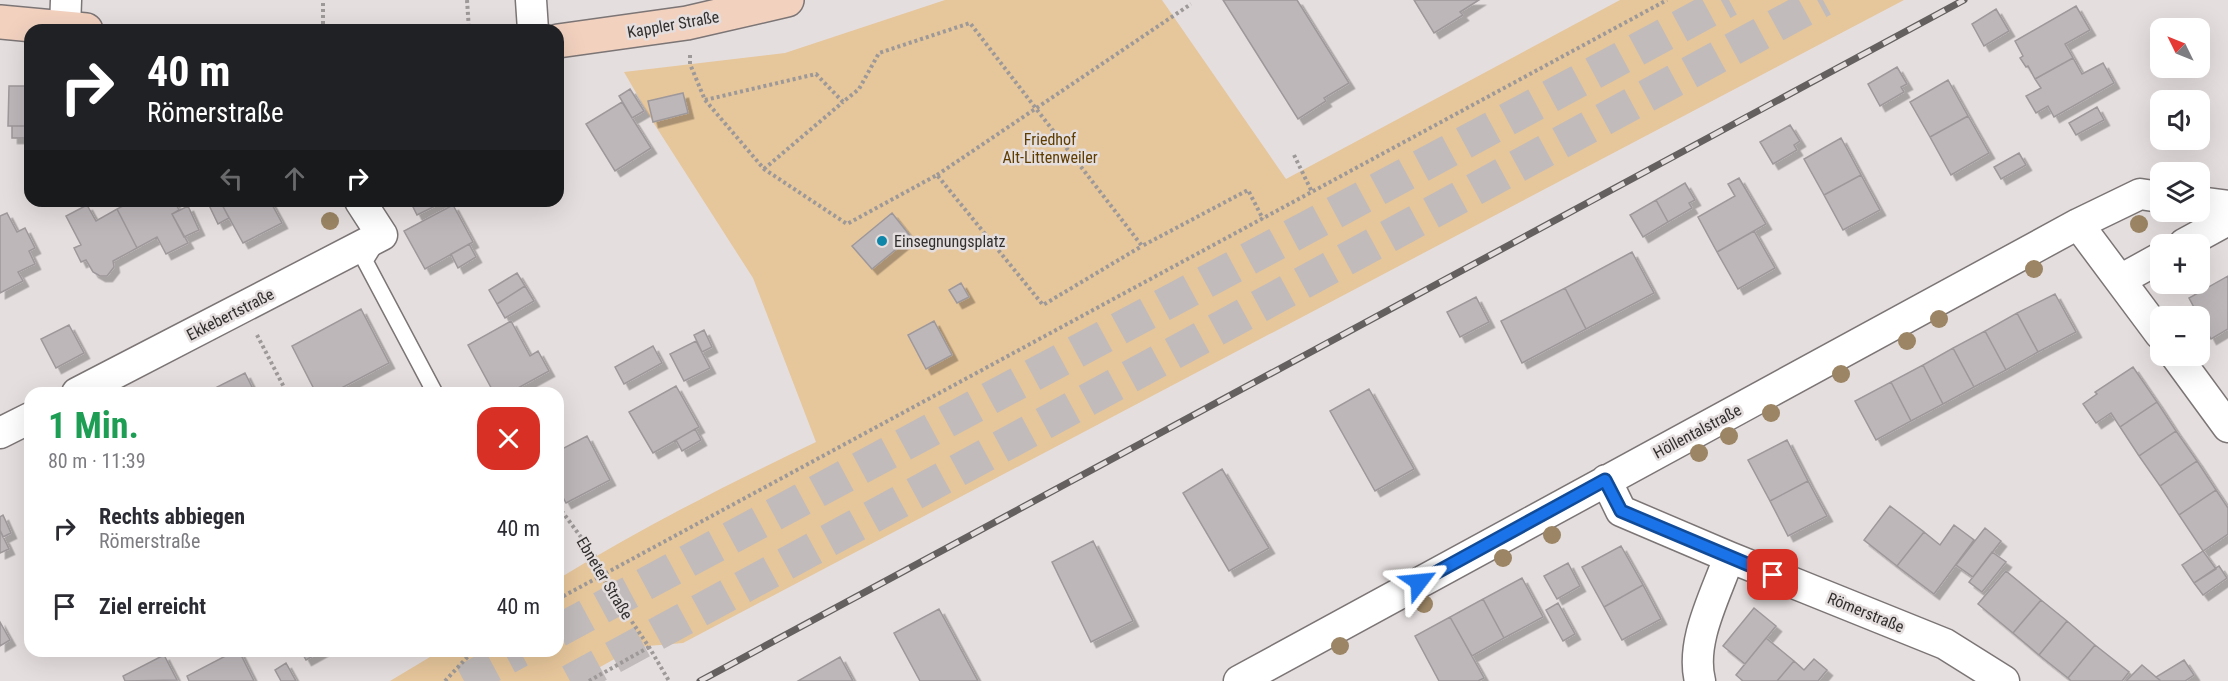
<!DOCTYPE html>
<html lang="de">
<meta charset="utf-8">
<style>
body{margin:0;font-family:"Roboto Condensed",sans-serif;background:#f2f2f3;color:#2b2b33;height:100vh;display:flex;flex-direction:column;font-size:22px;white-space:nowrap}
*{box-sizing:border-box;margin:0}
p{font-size:20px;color:#7c7c81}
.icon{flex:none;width:33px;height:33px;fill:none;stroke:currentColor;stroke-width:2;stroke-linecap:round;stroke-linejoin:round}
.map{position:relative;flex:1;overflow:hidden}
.sheet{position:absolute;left:24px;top:387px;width:540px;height:270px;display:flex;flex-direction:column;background:#fff;border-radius:18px;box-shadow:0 6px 24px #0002}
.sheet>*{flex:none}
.top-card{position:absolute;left:24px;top:24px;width:540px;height:183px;border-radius:18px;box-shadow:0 6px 24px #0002;background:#202124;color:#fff;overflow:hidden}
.needle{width:39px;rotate:313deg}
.controls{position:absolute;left:2150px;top:18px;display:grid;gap:12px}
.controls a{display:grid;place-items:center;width:60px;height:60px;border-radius:12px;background:#fff;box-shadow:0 6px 24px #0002;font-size:30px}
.pin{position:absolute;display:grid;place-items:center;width:51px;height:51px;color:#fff;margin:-26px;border-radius:12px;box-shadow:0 3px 9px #0006}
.me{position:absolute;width:66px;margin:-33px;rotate:61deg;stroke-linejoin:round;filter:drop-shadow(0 0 4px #0008)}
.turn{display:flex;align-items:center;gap:21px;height:126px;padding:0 24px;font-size:27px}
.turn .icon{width:78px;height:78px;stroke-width:2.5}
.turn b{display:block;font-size:42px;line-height:51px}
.lanes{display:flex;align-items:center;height:57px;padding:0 24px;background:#0003;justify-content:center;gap:30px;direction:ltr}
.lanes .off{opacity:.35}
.round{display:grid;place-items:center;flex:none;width:63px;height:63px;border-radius:18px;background:#f2f2f3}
.headline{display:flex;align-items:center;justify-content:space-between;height:102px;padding:0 24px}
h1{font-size:36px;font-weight:700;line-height:45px;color:#1e9e55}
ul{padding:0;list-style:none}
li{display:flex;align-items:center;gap:18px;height:78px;padding:0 24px}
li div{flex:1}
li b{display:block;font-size:22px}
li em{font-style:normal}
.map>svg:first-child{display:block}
</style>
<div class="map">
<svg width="2228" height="681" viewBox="0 0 2228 681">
<defs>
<filter id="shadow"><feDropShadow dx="5.5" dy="5.5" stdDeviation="0" flood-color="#0004"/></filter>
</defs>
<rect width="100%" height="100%" fill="#e5dede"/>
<!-- green -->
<path fill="#e6c69b" d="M 945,0 L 1162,0 L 1286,179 L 1620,0 L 1904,0 L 683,643 L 636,647 L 575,681 L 390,681 L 440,651 L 558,651 L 558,579 C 641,528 728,484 816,442 L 753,278 L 653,122 L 624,72 L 785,53 Z"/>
<!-- building -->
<path fill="#bdb7ba" stroke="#9e989b" stroke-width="1.5" filter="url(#shadow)" d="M 1223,0 L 1297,0 L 1349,83 L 1324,98 L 1326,101 L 1298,119 Z
M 1414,0 L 1479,0 L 1460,12 L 1463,15 L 1434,33 Z
M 2076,6 L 2090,30 L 2065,44 L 2073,58 L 2035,79 L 2028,66 L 2026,67 L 2020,58 L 2023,56 L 2015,41 Z
M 1996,9 L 2009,31 L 1984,46 L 1972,24 Z
M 2073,58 L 2082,74 L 2103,63 L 2114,83 L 2054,117 L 2048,106 L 2036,113 L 2026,96 L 2041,88 L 2035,79 Z
M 1897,67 L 1907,84 L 1901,87 L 1904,92 L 1880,106 L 1868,84 Z
M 1948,80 L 1968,116 L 1930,137 L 1910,102 Z
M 9,86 L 30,86 L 30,126 L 8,126 Z
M 630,89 L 644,111 L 632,118 L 619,96 Z
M 683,93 L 688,113 L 653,122 L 648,101 Z
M 622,102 L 651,148 L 615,171 L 586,124 Z
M 2097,107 L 2104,120 L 2076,135 L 2069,123 Z
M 1968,116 L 1989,153 L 1951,175 L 1930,137 Z
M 1790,125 L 1800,141 L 1794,145 L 1797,150 L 1773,164 L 1760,142 Z
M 12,126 L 30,126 L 30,138 L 12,138 Z
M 1841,138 L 1861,175 L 1824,195 L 1804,159 Z
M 2019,153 L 2026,165 L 2001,179 L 1994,167 Z
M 1861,175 L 1880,210 L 1843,230 L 1824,195 Z
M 1739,178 L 1766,224 L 1717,252 L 1698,217 L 1735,196 L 1728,184 Z
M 1685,183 L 1695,200 L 1689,203 L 1692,208 L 1668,222 L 1656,200 Z
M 1656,200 L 1668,222 L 1643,237 L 1630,215 Z
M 132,201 L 174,201 L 179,210 L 172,214 L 188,243 L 166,254 L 157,237 L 137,248 L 117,209 Z
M 207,201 L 220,201 L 229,218 L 218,224 Z
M 220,201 L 270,201 L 282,223 L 243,243 Z
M 410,201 L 445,201 L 417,215 Z
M 87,205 L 96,221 L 117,209 L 137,248 L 113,261 L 114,267 L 107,276 L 100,276 L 93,272 L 86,260 L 81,262 L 74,248 L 81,245 L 66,216 Z
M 453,205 L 473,242 L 425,269 L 404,231 Z
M 188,206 L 199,230 L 184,237 L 172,214 Z
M 7,213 L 17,232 L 25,228 L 35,248 L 29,251 L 35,264 L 18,272 L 23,281 L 0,293 L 0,216 Z
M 892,213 L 911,237 L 872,269 L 852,246 Z
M 1754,231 L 1775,268 L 1738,289 L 1717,252 Z
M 469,244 L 476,257 L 458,268 L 451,254 Z
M 1632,252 L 1654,293 L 1586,329 L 1565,288 Z
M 517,273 L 525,286 L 497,304 L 489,290 Z
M 2228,276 L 2228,329 L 2211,339 L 2189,298 Z
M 961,283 L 969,297 L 957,303 L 949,290 Z
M 525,286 L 534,301 L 505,318 L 497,304 Z
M 1565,288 L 1586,329 L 1522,363 L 1501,321 Z
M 2055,294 L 2076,332 L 2038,352 L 2017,313 Z
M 1476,297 L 1489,322 L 1460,337 L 1447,312 Z
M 361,309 L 389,363 L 332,393 L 316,393 L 292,346 Z
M 2017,313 L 2038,352 L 2006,370 L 1985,331 Z
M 511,321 L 530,356 L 538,351 L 549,371 L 509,393 L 494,393 L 468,345 Z
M 934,321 L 952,355 L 926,369 L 908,335 Z
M 69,325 L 84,353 L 56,368 L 41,339 Z
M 704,330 L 712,347 L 702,352 L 694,335 Z
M 1985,331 L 2006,370 L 1974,387 L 1953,348 Z
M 696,341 L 710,368 L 684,381 L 670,354 Z
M 653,346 L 662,363 L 624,384 L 615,367 Z
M 1953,348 L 1974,387 L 1943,404 L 1923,365 Z
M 1923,365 L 1943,404 L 1911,421 L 1891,382 Z
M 2133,367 L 2157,402 L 2120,427 L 2111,413 L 2096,423 L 2083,404 L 2097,394 L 2095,392 Z
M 245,373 L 255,393 L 206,393 L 207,392 Z
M 1891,382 L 1911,421 L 1876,440 L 1855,401 Z
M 676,386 L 699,427 L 653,453 L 629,412 Z
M 1369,389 L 1414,469 L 1375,491 L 1330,411 Z
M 2157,402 L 2176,431 L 2139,456 L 2120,427 Z
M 695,429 L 701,440 L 682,451 L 676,440 Z
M 2176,431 L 2197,461 L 2160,486 L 2139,456 Z
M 587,436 L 610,480 L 566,503 L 558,488 L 558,460 L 561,459 L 558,451 Z
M 1787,440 L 1808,481 L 1770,501 L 1748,460 Z
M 2197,461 L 2216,490 L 2179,515 L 2160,486 Z
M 1222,469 L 1269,548 L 1229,571 L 1183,493 Z
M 1808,481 L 1827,516 L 1788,536 L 1770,501 Z
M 2216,490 L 2228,508 L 2228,534 L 2203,551 L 2179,515 Z
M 1890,506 L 1924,532 L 1897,566 L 1864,540 Z
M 3,515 L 11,533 L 3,537 L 0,530 L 0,517 Z
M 1954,525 L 1974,540 L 1934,594 L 1897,566 L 1924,532 L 1940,545 Z
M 1985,528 L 2001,541 L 1973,577 L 1956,565 Z
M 0,530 L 9,549 L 0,553 Z
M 1093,541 L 1133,621 L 1091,642 L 1052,562 Z
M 1621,546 L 1643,585 L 1604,607 L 1582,567 Z
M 2203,551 L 2216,569 L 2194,583 L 2182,565 Z
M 1992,552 L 2006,562 L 1982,592 L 1969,582 Z
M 1568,563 L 1580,586 L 1557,599 L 1544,576 Z
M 2219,566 L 2227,578 L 2203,595 L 2194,583 Z
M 2006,571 L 2041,600 L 2013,633 L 1978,604 Z
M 1522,578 L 1543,617 L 1504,638 L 1483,599 Z
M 1643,585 L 1661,619 L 1622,640 L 1604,607 Z
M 1483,599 L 1504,638 L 1472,656 L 1450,617 Z
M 2041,600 L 2067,621 L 2039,655 L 2013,633 Z
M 1558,603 L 1575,634 L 1563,641 L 1546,610 Z
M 1754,608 L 1776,626 L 1745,664 L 1723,646 Z
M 939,609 L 978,681 L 920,681 L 894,633 Z
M 1450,617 L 1484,678 L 1478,681 L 1439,681 L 1415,636 Z
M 2067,621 L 2095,645 L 2068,678 L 2039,655 Z
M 0,622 L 10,640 L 0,646 Z
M 1766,638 L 1794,661 L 1777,681 L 1743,681 L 1736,675 Z
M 2095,645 L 2129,672 L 2122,681 L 2071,681 L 2068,678 Z
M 235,651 L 239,651 L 254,681 L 189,681 L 187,676 Z
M 301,651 L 322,651 L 306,660 Z
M 164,655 L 177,680 L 125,681 L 123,676 Z
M 840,657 L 853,681 L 798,681 Z
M 1814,659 L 1827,670 L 1818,681 L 1777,681 L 1794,661 L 1804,670 Z
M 2184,660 L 2194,675 L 2185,681 L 2161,681 L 2156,677 Z
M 286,663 L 296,681 L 281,681 L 275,670 Z
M 2142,665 L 2156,677 L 2161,681 L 2126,681 Z"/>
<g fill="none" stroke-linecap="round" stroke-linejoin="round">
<!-- highway-tunnel -->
<path stroke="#c1bbbb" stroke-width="33" stroke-dasharray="33 16" stroke-linecap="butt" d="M 558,631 L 1729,0
M 464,681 L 520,651
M 570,681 L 1823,0"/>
<!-- lane casing -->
<g stroke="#7c7576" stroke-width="18">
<path id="lane" d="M 375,245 L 365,261 L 435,393"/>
</g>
<!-- street casing -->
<g stroke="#7c7576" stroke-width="33">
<path id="street" d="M 531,0 L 533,30
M 65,28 L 66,0
M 2199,202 L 2228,206
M 2078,224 L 2160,334
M 2184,244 L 2228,220
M 2120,280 L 2160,258
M 2176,356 L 2228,427
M 77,393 L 382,235 L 360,201
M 0,433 L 30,418
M 1606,480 L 1621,511 L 1729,557 L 1945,644 L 2004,681
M 1239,681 L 2078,224 L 2140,194 L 2160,197
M 1700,681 C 1690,641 1716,595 1729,557"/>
</g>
<!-- secondary casing -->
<g stroke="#7c7576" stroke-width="36">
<path id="secondary" d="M 0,22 L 86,30
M 558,41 L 687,23 L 787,0"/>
</g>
<!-- path -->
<path stroke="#9e9999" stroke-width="4" stroke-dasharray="3 3" stroke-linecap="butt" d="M 467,0 L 469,30
M 323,30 L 323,0
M 690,55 L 690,64 L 705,100 L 816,74 L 843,102 L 859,89 L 879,53 L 970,23 L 1142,246 L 1248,190 L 1263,219
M 705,100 L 764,169 L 847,224 L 937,175 L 1043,305 L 1142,246
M 1294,155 L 1312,192
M 764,169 L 843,102
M 937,175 L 1191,4
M 257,335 L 287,393
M 558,506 L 595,556 L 601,576 L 649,647 L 669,681
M 558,599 L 1667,0
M 445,681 L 473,651
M 589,681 L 649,647"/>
<!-- lane -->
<use href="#lane" stroke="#fff" stroke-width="15"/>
<!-- street -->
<use href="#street" stroke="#fff" stroke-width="30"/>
<!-- secondary -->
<use href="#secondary" stroke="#f2d1bf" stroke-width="33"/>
<!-- rail casing -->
<g stroke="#646060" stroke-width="7">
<path id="rail" d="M 700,681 L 1964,0"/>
</g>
<!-- rail -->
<use href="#rail" stroke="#e5dede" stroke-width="4.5" stroke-dasharray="14" stroke-linecap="butt"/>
</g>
<!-- trees -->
<g fill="#9b8564">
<circle cx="330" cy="221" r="9"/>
<circle cx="2139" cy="224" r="9"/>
<circle cx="2034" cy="269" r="9"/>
<circle cx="1939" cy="319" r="9"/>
<circle cx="1907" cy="341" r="9"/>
<circle cx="1841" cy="374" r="9"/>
<circle cx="1771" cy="413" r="9"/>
<circle cx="1729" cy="436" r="9"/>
<circle cx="1699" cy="453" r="9"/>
<circle cx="1552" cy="535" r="9"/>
<circle cx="1503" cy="558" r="9"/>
<circle cx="1424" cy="604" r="9"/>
<circle cx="1340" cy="646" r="9"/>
</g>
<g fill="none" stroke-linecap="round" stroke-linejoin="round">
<!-- route casing -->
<g stroke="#114b97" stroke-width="15">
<path id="route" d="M 1419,582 L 1605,480 L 1621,511 L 1773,575"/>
</g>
<!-- route -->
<use href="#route" stroke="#1a73e8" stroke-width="10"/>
</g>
<!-- markers -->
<circle fill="#0e86aa" stroke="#e5dede" stroke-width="2" cx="882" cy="241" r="6"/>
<g text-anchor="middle" stroke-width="5" stroke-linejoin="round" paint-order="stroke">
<!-- street labels -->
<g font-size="16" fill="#322f2f" stroke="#e5dede">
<text transform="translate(673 24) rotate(-10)" y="6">Kappler Straße</text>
<text transform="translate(230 314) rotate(-27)" y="6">Ekkebertstraße</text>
<text transform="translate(1697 431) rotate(-28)" y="6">Höllentalstraße</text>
<text transform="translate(605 578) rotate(59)" y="6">Ebneter Straße</text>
<text transform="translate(1866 612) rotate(22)" y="6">Römerstraße</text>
</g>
<!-- park labels -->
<g font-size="16" fill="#5f3d00" stroke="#e5dede">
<text x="1050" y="145">Friedhof<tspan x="1050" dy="18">Alt-Littenweiler</tspan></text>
</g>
<!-- poi labels -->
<g font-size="16" fill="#322f2f" stroke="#e5dede" text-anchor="start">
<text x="894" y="247">Einsegnungsplatz</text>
</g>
</g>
</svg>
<div class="controls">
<a><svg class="needle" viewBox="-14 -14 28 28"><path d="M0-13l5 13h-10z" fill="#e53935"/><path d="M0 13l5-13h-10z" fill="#7c7c81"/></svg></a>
<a><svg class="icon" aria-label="sound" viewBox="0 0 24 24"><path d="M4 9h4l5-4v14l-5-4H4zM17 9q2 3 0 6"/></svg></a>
<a><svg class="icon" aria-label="layers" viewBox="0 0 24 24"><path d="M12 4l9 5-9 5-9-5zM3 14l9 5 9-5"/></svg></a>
<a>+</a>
<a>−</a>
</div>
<div class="pin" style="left:1773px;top:575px;background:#d93025"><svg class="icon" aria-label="arrive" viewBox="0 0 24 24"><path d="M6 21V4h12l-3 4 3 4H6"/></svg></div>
<svg class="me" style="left:1419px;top:582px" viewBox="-20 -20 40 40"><path d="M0-17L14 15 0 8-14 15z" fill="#1a73e8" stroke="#fff" stroke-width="4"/></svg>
<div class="top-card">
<div class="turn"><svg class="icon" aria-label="right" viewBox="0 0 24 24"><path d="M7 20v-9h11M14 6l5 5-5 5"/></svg><div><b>40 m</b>Römerstraße</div></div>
<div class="lanes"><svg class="icon off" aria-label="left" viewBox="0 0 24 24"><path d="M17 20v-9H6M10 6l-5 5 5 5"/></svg><svg class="icon off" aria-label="ahead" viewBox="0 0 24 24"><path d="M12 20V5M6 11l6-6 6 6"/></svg><svg class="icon" aria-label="right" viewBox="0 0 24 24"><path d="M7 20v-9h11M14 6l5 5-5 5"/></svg></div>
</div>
<section class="sheet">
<div class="headline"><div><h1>1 Min.</h1><p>80 m · 11:39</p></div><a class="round" style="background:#d93025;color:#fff"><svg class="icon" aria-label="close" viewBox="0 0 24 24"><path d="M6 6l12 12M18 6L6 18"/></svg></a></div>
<ul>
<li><svg class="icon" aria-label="right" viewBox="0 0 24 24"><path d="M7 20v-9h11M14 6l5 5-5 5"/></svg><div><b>Rechts abbiegen</b><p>Römerstraße</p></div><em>40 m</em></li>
<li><svg class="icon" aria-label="arrive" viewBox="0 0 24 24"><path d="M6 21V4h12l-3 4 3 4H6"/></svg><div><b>Ziel erreicht</b></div><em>40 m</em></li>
</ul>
</section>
</div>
